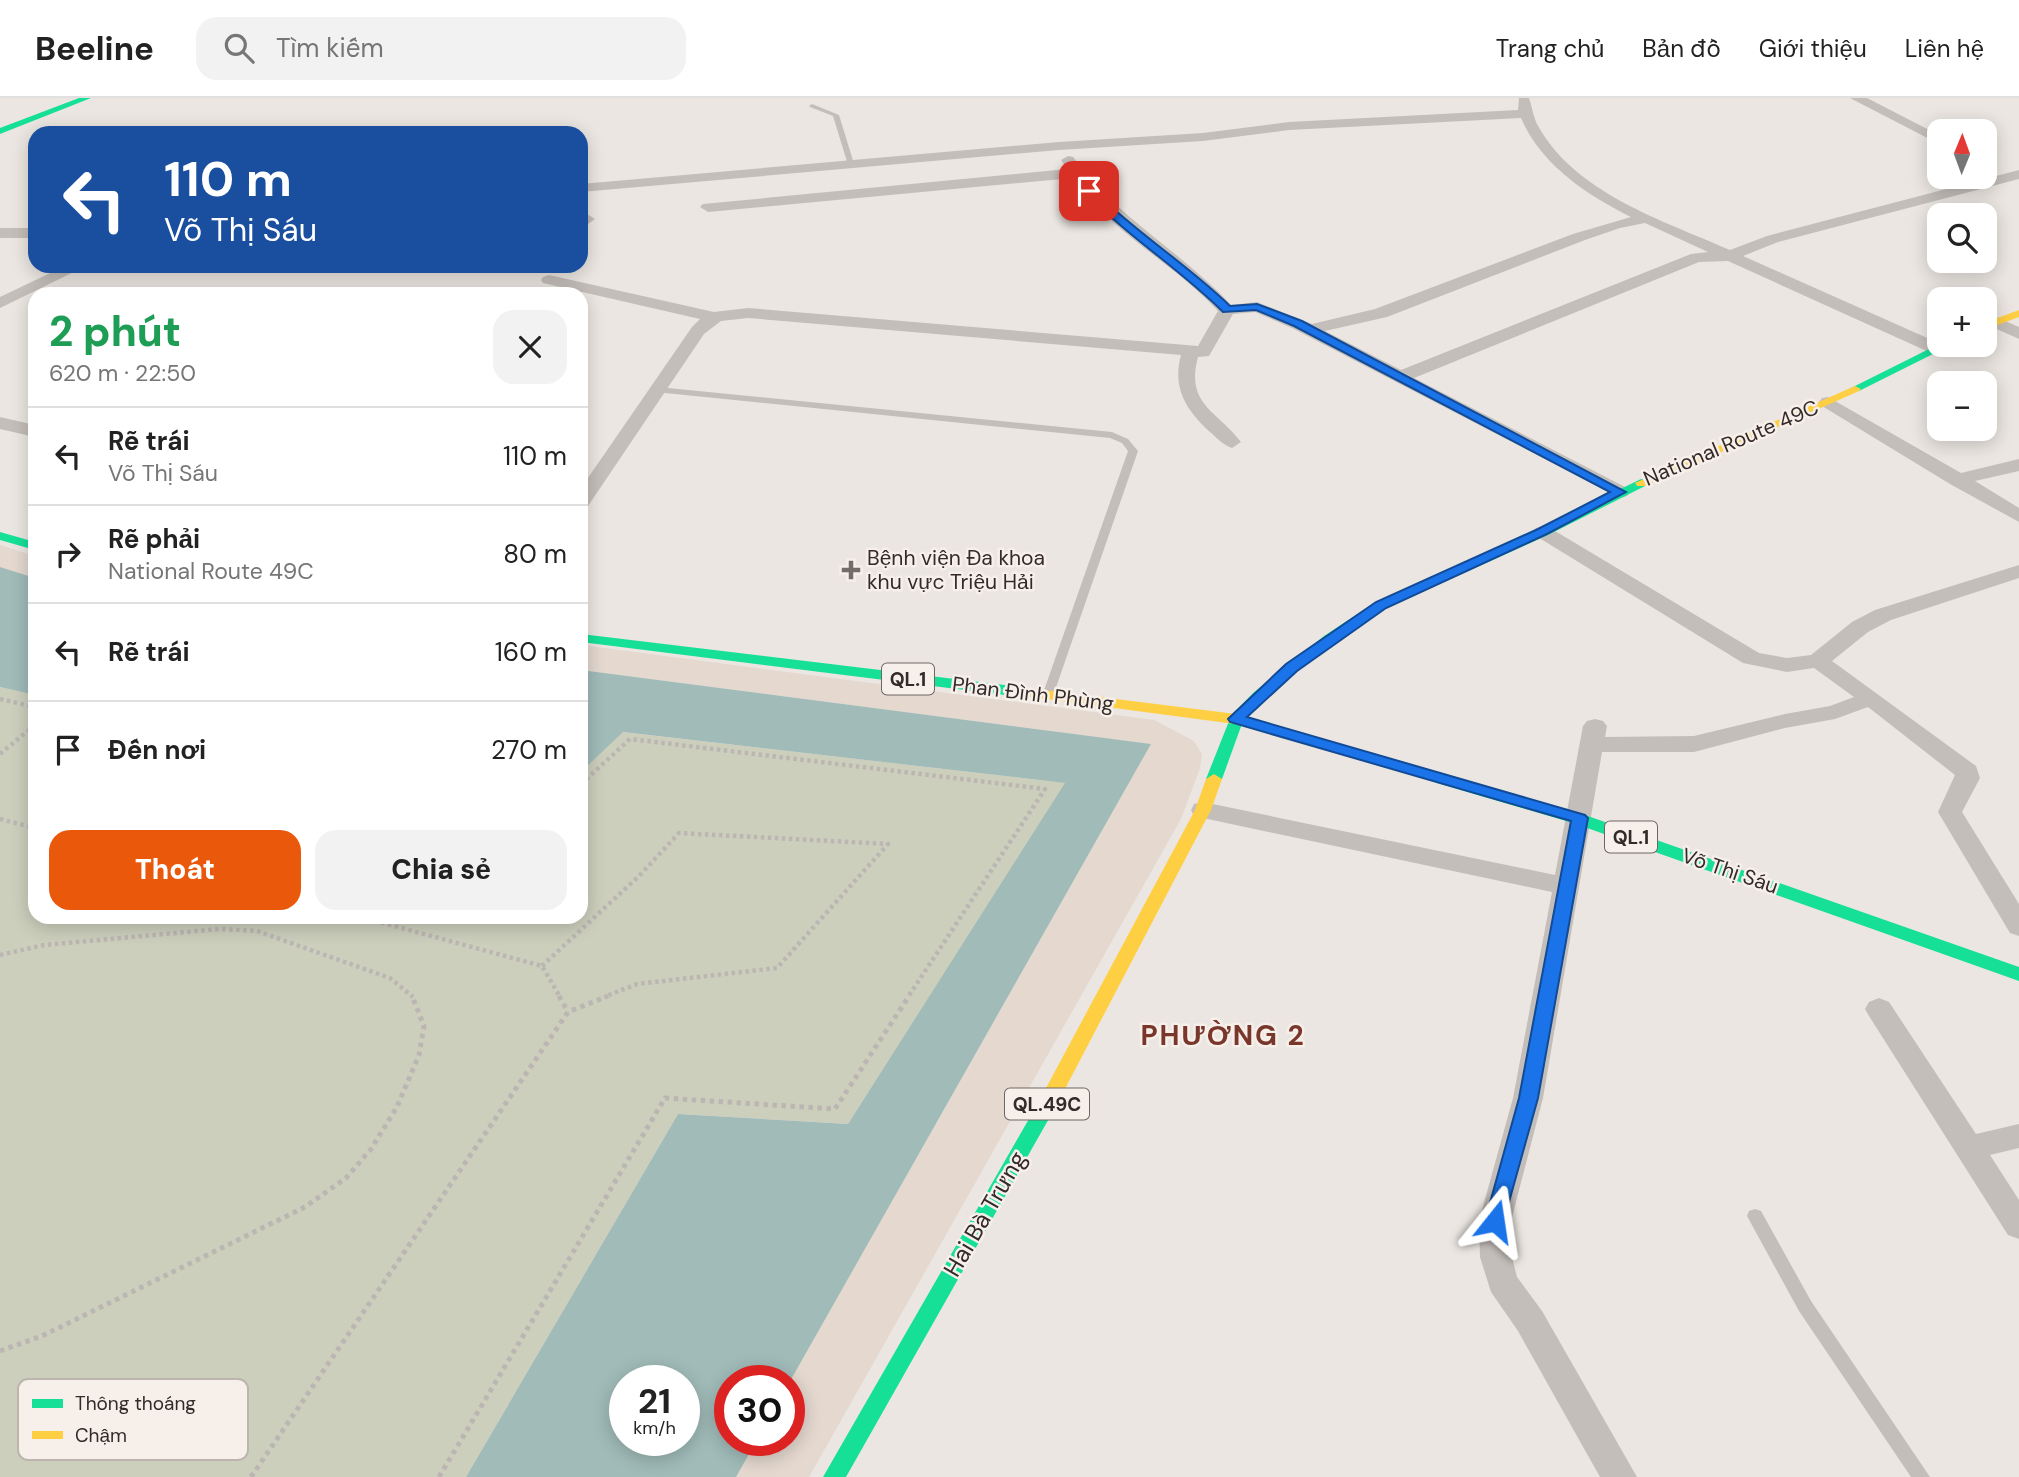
<!DOCTYPE html>
<html lang="vi">
<meta charset="utf-8">
<style>
body{margin:0;font-family:"DM Sans",sans-serif;background:#f2f2f2;color:#222;height:100vh;display:flex;flex-direction:column;font-size:26px;white-space:nowrap}
*{box-sizing:border-box;margin:0}
p{font-size:23px;color:#767676}
.icon{flex:none;width:38px;height:38px;fill:none;stroke:currentColor;stroke-width:2;stroke-linecap:round;stroke-linejoin:round}
.map{position:relative;flex:1;overflow:hidden}
.panel{position:absolute;left:28px;top:189px;width:560px;height:637px;display:flex;flex-direction:column;background:#fff;border-radius:21px;box-shadow:0 4px 18px #0003}
.panel>*{flex:none}
.hud{position:absolute;left:28px;top:28px;width:560px;height:147px;border-radius:21px;box-shadow:0 4px 18px #0003;background:#1a4fa0;color:#fff;overflow:hidden}
.needle{width:46px;rotate:1deg}
.controls{position:absolute;left:1927px;top:21px;display:grid;gap:14px}
.controls a{display:grid;place-items:center;width:70px;height:70px;border-radius:14px;background:#fff;box-shadow:0 4px 18px #0003;font-size:35px}
.speed{position:absolute;left:609px;top:1267px;display:flex;gap:14px;font-size:35px;font-weight:700;text-align:center}
.speed>*{display:grid;place-content:center;width:91px;height:91px;border-radius:50%;background:#fff;box-shadow:0 4px 18px #0003;line-height:1}
.speed small{font-size:18px;font-weight:400}
.speed .limit{border:10px solid #d22;background:#fff;color:#111}
.pin{position:absolute;display:grid;place-items:center;width:60px;height:60px;color:#fff;margin:-30px;border-radius:14px;box-shadow:0 4px 10px #0006}
.me{position:absolute;width:77px;margin:-38px;rotate:15deg;stroke-linejoin:round;filter:drop-shadow(0 0 5px #0008)}
.turn{display:flex;align-items:center;gap:24px;height:147px;padding:0 21px;font-size:32px}
.turn .icon{width:91px;height:91px;stroke-width:2.5}
.turn b{display:block;font-size:49px;line-height:60px}
.round{display:grid;place-items:center;flex:none;width:74px;height:74px;border-radius:21px;background:#f2f2f2}
.head{display:flex;align-items:center;justify-content:space-between;height:119px;padding:0 21px}
h1{font-size:42px;font-weight:800;line-height:52px;color:#1e9e55}
.primary-button{display:flex;gap:14px;margin-top:auto;padding:14px 21px}
.primary-button a{flex:1;height:80px;border-radius:21px;background:#ea580c;color:#fff;font-size:28px;font-weight:800;line-height:80px;text-align:center}
.primary-button a+a{background:#f2f2f2;color:#222}
ul{padding:0;list-style:none}
li{display:flex;align-items:center;gap:21px;height:98px;padding:0 21px;border-top:2px solid #e0e0e0}
li div{flex:1}
li b{display:block;font-size:26px}
li em{font-style:normal}
header{display:flex;align-items:center;gap:42px;box-sizing:border-box;height:98px;padding:0 35px;background:#fff;border-bottom:2px solid #e0e0e0}
header strong{font-size:33px}
nav{display:flex;gap:38px;margin-inline-start:auto;font-size:24px}
.search{width:490px;height:63px;background:#f2f2f2;display:flex;align-items:center;gap:18px;box-sizing:border-box;padding:0 24px;border-radius:21px;color:#767676;font-size:26px}
.map>svg:first-child{display:block}
</style>
<header>
<strong>Beeline</strong>
<div class="search"><svg class="icon" aria-label="search" viewBox="0 0 24 24"><circle cx="10" cy="10" r="6"/><path d="M15 15l6 6"/></svg>Tìm kiếm</div>
<nav><a>Trang chủ</a><a>Bản đồ</a><a>Giới thiệu</a><a>Liên hệ</a></nav>
</header>
<div class="map">
<svg width="2019" height="1379" viewBox="0 0 2019 1379">
<rect width="100%" height="100%" fill="#ebe6e1"/>
<!-- green -->
<path fill="#cdcfbd" d="M 0,589 L 35,597 L 35,819 L 581,819 L 581,674 L 622,634 L 1066,685 L 848,1026 L 678,1016 L 466,1379 L 0,1379 Z"/>
<!-- plaza -->
<path fill="#e4d8cf" d="M 0,447 L 35,458 L 35,480 L 0,469 Z
M 581,547 L 1154,622 L 1194,643 L 1202,656 L 1200,670 L 1181,721 L 809,1379 L 736,1379 L 757,1342 L 789,1342 L 789,1285 L 1151,646 L 581,572 Z"/>
<!-- water -->
<path fill="#a0bbb8" fill-rule="evenodd" d="M 0,469 L 35,480 L 35,597 L 0,589 Z
M 581,572 L 1151,646 L 789,1285 L 730,1283 L 730,1342 L 757,1342 L 736,1379 L 466,1379 L 678,1016 L 848,1026 L 1065,685 L 623,634 L 581,674 ZM 625,1283 L 684,1283 L 684,1342 L 625,1342 Z"/>
<g fill="none" stroke-linecap="round" stroke-linejoin="round">
<!-- path-far1 -->
<path stroke="#bcb6b3" stroke-width="4.5" stroke-dasharray="3.5 3.5" stroke-linecap="butt" d="M 0,601 L 35,609
M 0,656 L 35,627
M 581,686 L 630,641 L 1045,691 L 908,899
M 0,721 L 35,730
M 361,819 L 542,868 L 560,899
M 0,857 L 44,847 L 220,831 L 257,833 L 390,880 L 413,899
M 542,868 L 639,778 L 679,735 L 888,746 L 777,870 L 637,886 L 604,899"/>
<!-- path -->
<path stroke="#bcb6b3" stroke-width="5" stroke-dasharray="4.5 4.5" stroke-linecap="butt" d="M 559,898 L 568,914
M 0,1253 L 42,1238 L 305,1109 L 346,1080 L 371,1051 L 397,1009 L 419,957 L 424,928 L 412,898
M 251,1379 L 568,914 L 608,898
M 439,1379 L 665,1000 L 835,1011 L 909,898"/>
<!-- lane -->
<path fill="#c4beba" fill-rule="evenodd" d="M 812,6 L 839,17 L 855,69 L 848,67 L 833,18 L 810,9 L 809,8 Z
M 658,289 L 1112,334 L 1128,341 L 1138,353 L 1052,601 L 1044,601 L 1042,598 L 1128,353 L 1122,345 L 1110,340 L 655,294 L 655,290 Z
M 1755,1111 L 1761,1113 L 1811,1203 L 1930,1379 L 1911,1379 L 1799,1213 L 1747,1118 L 1749,1113 Z"/>
<!-- street -->
<path fill="#c4beba" fill-rule="evenodd" d="M 1519,0 L 1529,0 C 1532,9 1533,17 1537,26 C 1574,95 1662,122 1730,152 L 1767,138 L 2019,72 L 2019,81 L 1778,144 L 1743,158 L 1943,247 L 1946,251 L 1943,255 L 1931,255 L 1728,163 L 1699,164 L 1414,280 L 1627,390 L 1630,394 L 1627,398 L 1620,400 L 1292,230 L 1255,214 L 1233,216 L 1209,258 L 1198,259 C 1185,307 1218,313 1241,344 L 1232,350 C 1223,347 1217,340 1210,334 C 1186,312 1172,290 1181,257 L 748,220 L 721,223 L 704,236 L 588,408 L 581,410 L 581,390 L 692,229 L 700,221 L 543,185 L 541,182 L 543,179 L 549,177 L 714,214 L 748,210 L 1198,248 L 1218,213 C 1174,165 1110,134 1073,80 L 708,114 L 700,109 L 703,106 L 1067,71 L 1061,62 L 1068,58 L 1073,59 C 1116,119 1181,153 1231,207 L 1257,204 L 1312,226 L 1375,211 L 1573,136 L 1631,119 C 1587,97 1541,67 1521,20 L 1289,32 L 1203,43 L 1059,52 L 581,94 L 581,86 L 1059,44 L 1203,35 L 1289,24 L 1518,12 ZM 1645,125 L 1708,154 L 1691,156 L 1401,272 L 1325,233 L 1387,219 L 1585,142 L 1620,130 Z
M 1850,0 L 1867,0 L 1939,37 L 1939,46 Z
M 587,116 L 595,121 L 581,131 L 581,118 Z
M 0,130 L 35,130 L 35,140 L 0,140 Z
M 65,168 L 86,168 L 0,210 L 0,199 Z
M 1996,219 L 2019,229 L 2019,241 L 1990,228 L 1988,224 L 1990,220 Z
M 1828,299 L 1961,375 L 2019,361 L 2019,373 L 1975,383 L 2019,410 L 2019,424 L 1950,386 L 1822,308 L 1819,304 L 1822,300 Z
M 0,319 L 35,327 L 35,339 L 0,331 Z
M 1543,428 L 1550,430 L 1759,555 L 1787,560 L 1811,557 L 1852,524 L 1875,512 L 2019,467 L 2019,480 L 1891,522 L 1868,534 L 1832,563 L 1976,668 L 1980,680 L 1962,714 L 2019,806 L 2019,838 L 2010,835 L 1938,714 L 1955,677 L 1868,609 L 1835,621 L 1785,630 L 1694,654 L 1602,654 L 1543,1000 L 1511,1123 L 1512,1159 L 1517,1179 L 1542,1213 L 1637,1379 L 1600,1379 L 1518,1233 L 1491,1194 L 1480,1159 L 1479,1123 L 1513,1000 L 1552,794 L 1203,720 L 1194,718 L 1191,712 L 1194,706 L 1203,704 L 1555,777 L 1583,628 L 1587,623 L 1595,621 L 1603,623 L 1607,628 L 1605,639 L 1694,638 L 1785,616 L 1830,608 L 1854,599 L 1814,570 L 1787,574 L 1743,565 L 1536,438 L 1533,434 L 1536,430 Z
M 1879,900 L 1889,904 L 1976,1036 L 2019,1026 L 2019,1050 L 1990,1057 L 2019,1102 L 2019,1141 L 2008,1137 L 1869,918 L 1865,911 L 1869,904 Z"/>
<!-- fast -->
<path fill="#16e098" fill-rule="evenodd" d="M 79,0 L 91,0 L 0,36 L 0,30 Z
M 1939,246 L 1951,247 L 1859,293 L 1851,293 L 1849,291 Z
M 1641,381 L 1645,382 L 1645,388 L 1548,437 L 1386,510 L 1334,544 L 1263,601 L 1243,623 L 1222,681 L 1214,686 L 1208,685 L 1206,681 L 1231,618 L 1253,595 L 1324,538 L 1376,504 L 1538,431 Z
M 0,434 L 35,444 L 35,452 L 0,442 Z
M 581,536 L 1013,588 L 1020,593 L 1013,598 L 581,544 Z
M 1443,676 L 1585,717 L 2019,869 L 2019,883 L 1573,725 L 1437,685 L 1435,681 Z
M 1048,997 L 1055,1000 L 1058,1005 L 1055,1010 L 846,1379 L 823,1379 L 1041,1000 Z"/>
<!-- slow -->
<path fill="#ffcf43" fill-rule="evenodd" d="M 2019,212 L 2019,219 L 1984,232 L 1984,225 Z
M 1855,288 L 1861,291 L 1859,293 L 1645,388 L 1637,388 L 1635,385 Z
M 1013,588 L 1236,616 L 1449,677 L 1451,681 L 1443,686 L 1235,626 L 1008,596 L 1006,593 Z
M 1214,676 L 1222,681 L 1211,712 L 1055,1010 L 1048,1013 L 1041,1010 L 1038,1005 L 1195,712 L 1206,681 Z"/>
</g>
<!-- route -->
<path fill="#1a73e8" stroke="#114b97" stroke-width="2" d="M 1086,91 L 1092,91 C 1135,134 1187,166 1230,208 L 1257,206 L 1302,223 L 1626,394 L 1547,436 L 1386,510 L 1297,573 L 1247,619 L 1585,717 L 1588,720 L 1538,1000 L 1502,1129 L 1495,1131 L 1488,1129 L 1485,1123 L 1519,1000 L 1571,723 L 1230,624 L 1228,621 L 1286,566 L 1376,504 L 1538,431 L 1610,394 L 1294,228 L 1256,212 L 1223,214 C 1180,171 1128,139 1086,95 Z"/>
<!-- markers -->
<path fill="#746c69" stroke="#f7efe9" stroke-width="2.5" d="M847.5 461.5h7v7h7v7h-7v7h-7v-7h-7v-7h7z"/>
<g text-anchor="middle" stroke-width="5" stroke-linejoin="round" paint-order="stroke">
<!-- shield labels -->
<g fill="#f7efe9" stroke="#6e6663" stroke-width="2">
<rect x="882" y="565.5" width="52" height="31" rx="5"/>
<rect x="1605" y="723.5" width="52" height="31" rx="5"/>
<rect x="1005" y="990.5" width="84" height="31" rx="5"/>
</g>
<g font-size="19" font-weight="bold" fill="#342b29">
<text x="908" y="588">QL.1</text>
<text x="1631" y="746">QL.1</text>
<text x="1047" y="1013">QL.49C</text>
</g>
<!-- street labels -->
<g font-size="21" fill="#342b29" stroke="#f7efe9">
<text transform="translate(1731 345) rotate(-23)" y="7">National Route 49C</text>
<text transform="translate(1033 596) rotate(7)" y="7">Phan Đình Phùng</text>
<text transform="translate(1730 773) rotate(19)" y="7">Võ Thị Sáu</text>
</g>
<!-- poi labels -->
<g font-size="21" fill="#342b29" stroke="#f7efe9" text-anchor="start">
<text x="867" y="467">Bệnh viện Đa khoa<tspan x="867" dy="24">khu vực Triệu Hải</tspan></text>
</g>
<!-- near-street labels -->
<g font-size="24" fill="#342b29" stroke="#f7efe9">
<text transform="translate(985 1116) rotate(-60)" y="8">Hai Bà Trưng</text>
</g>
<!-- district labels -->
<g font-size="28" font-weight="bold" letter-spacing="2" fill="#79372c" stroke="#f7efe9">
<text x="1223" y="947">PHƯỜNG 2</text>
</g>
</g>
<!-- legend -->
<rect x="18" y="1281" width="230" height="81" rx="10" fill="#f7efe9" stroke="#bcb4af" stroke-width="2"/>
<rect x="32" y="1301" width="31" height="9" fill="#16e098"/>
<rect x="32" y="1333" width="31" height="8" fill="#ffcf43"/>
<g font-size="19" fill="#342b29">
<text x="75" y="1312">Thông thoáng</text>
<text x="75" y="1344">Chậm</text>
</g>
</svg>
<div class="controls">
<a><svg class="needle" viewBox="-14 -14 28 28"><path d="M0-13l5 13h-10z" fill="#e53935"/><path d="M0 13l5-13h-10z" fill="#767676"/></svg></a>
<a><svg class="icon" aria-label="search" viewBox="0 0 24 24"><circle cx="10" cy="10" r="6"/><path d="M15 15l6 6"/></svg></a>
<a>+</a>
<a>−</a>
</div>
<div class="speed"><div>21<small>km/h</small></div><div class="limit">30</div></div>
<div class="pin" style="left:1089px;top:93px;background:#d93025"><svg class="icon" aria-label="arrive" viewBox="0 0 24 24"><path d="M6 21V4h12l-3 4 3 4H6"/></svg></div>
<svg class="me" style="left:1495px;top:1123px" viewBox="-20 -20 40 40"><path d="M0-17L14 15 0 8-14 15z" fill="#1a73e8" stroke="#fff" stroke-width="4"/></svg>
<div class="hud">
<div class="turn"><svg class="icon" aria-label="left" viewBox="0 0 24 24"><path d="M17 20v-9H6M10 6l-5 5 5 5"/></svg><div><b>110 m</b>Võ Thị Sáu</div></div>
</div>
<section class="panel">
<div class="head"><div><h1>2 phút</h1><p>620 m · 22:50</p></div><a class="round"><svg class="icon" aria-label="close" viewBox="0 0 24 24"><path d="M6 6l12 12M18 6L6 18"/></svg></a></div>
<ul>
<li><svg class="icon" aria-label="left" viewBox="0 0 24 24"><path d="M17 20v-9H6M10 6l-5 5 5 5"/></svg><div><b>Rẽ trái</b><p>Võ Thị Sáu</p></div><em>110 m</em></li>
<li><svg class="icon" aria-label="right" viewBox="0 0 24 24"><path d="M7 20v-9h11M14 6l5 5-5 5"/></svg><div><b>Rẽ phải</b><p>National Route 49C</p></div><em>80 m</em></li>
<li><svg class="icon" aria-label="left" viewBox="0 0 24 24"><path d="M17 20v-9H6M10 6l-5 5 5 5"/></svg><div><b>Rẽ trái</b></div><em>160 m</em></li>
<li><svg class="icon" aria-label="arrive" viewBox="0 0 24 24"><path d="M6 21V4h12l-3 4 3 4H6"/></svg><div><b>Đến nơi</b></div><em>270 m</em></li>
</ul>
<div class="primary-button"><a>Thoát</a><a>Chia sẻ</a></div>
</section>
</div>
